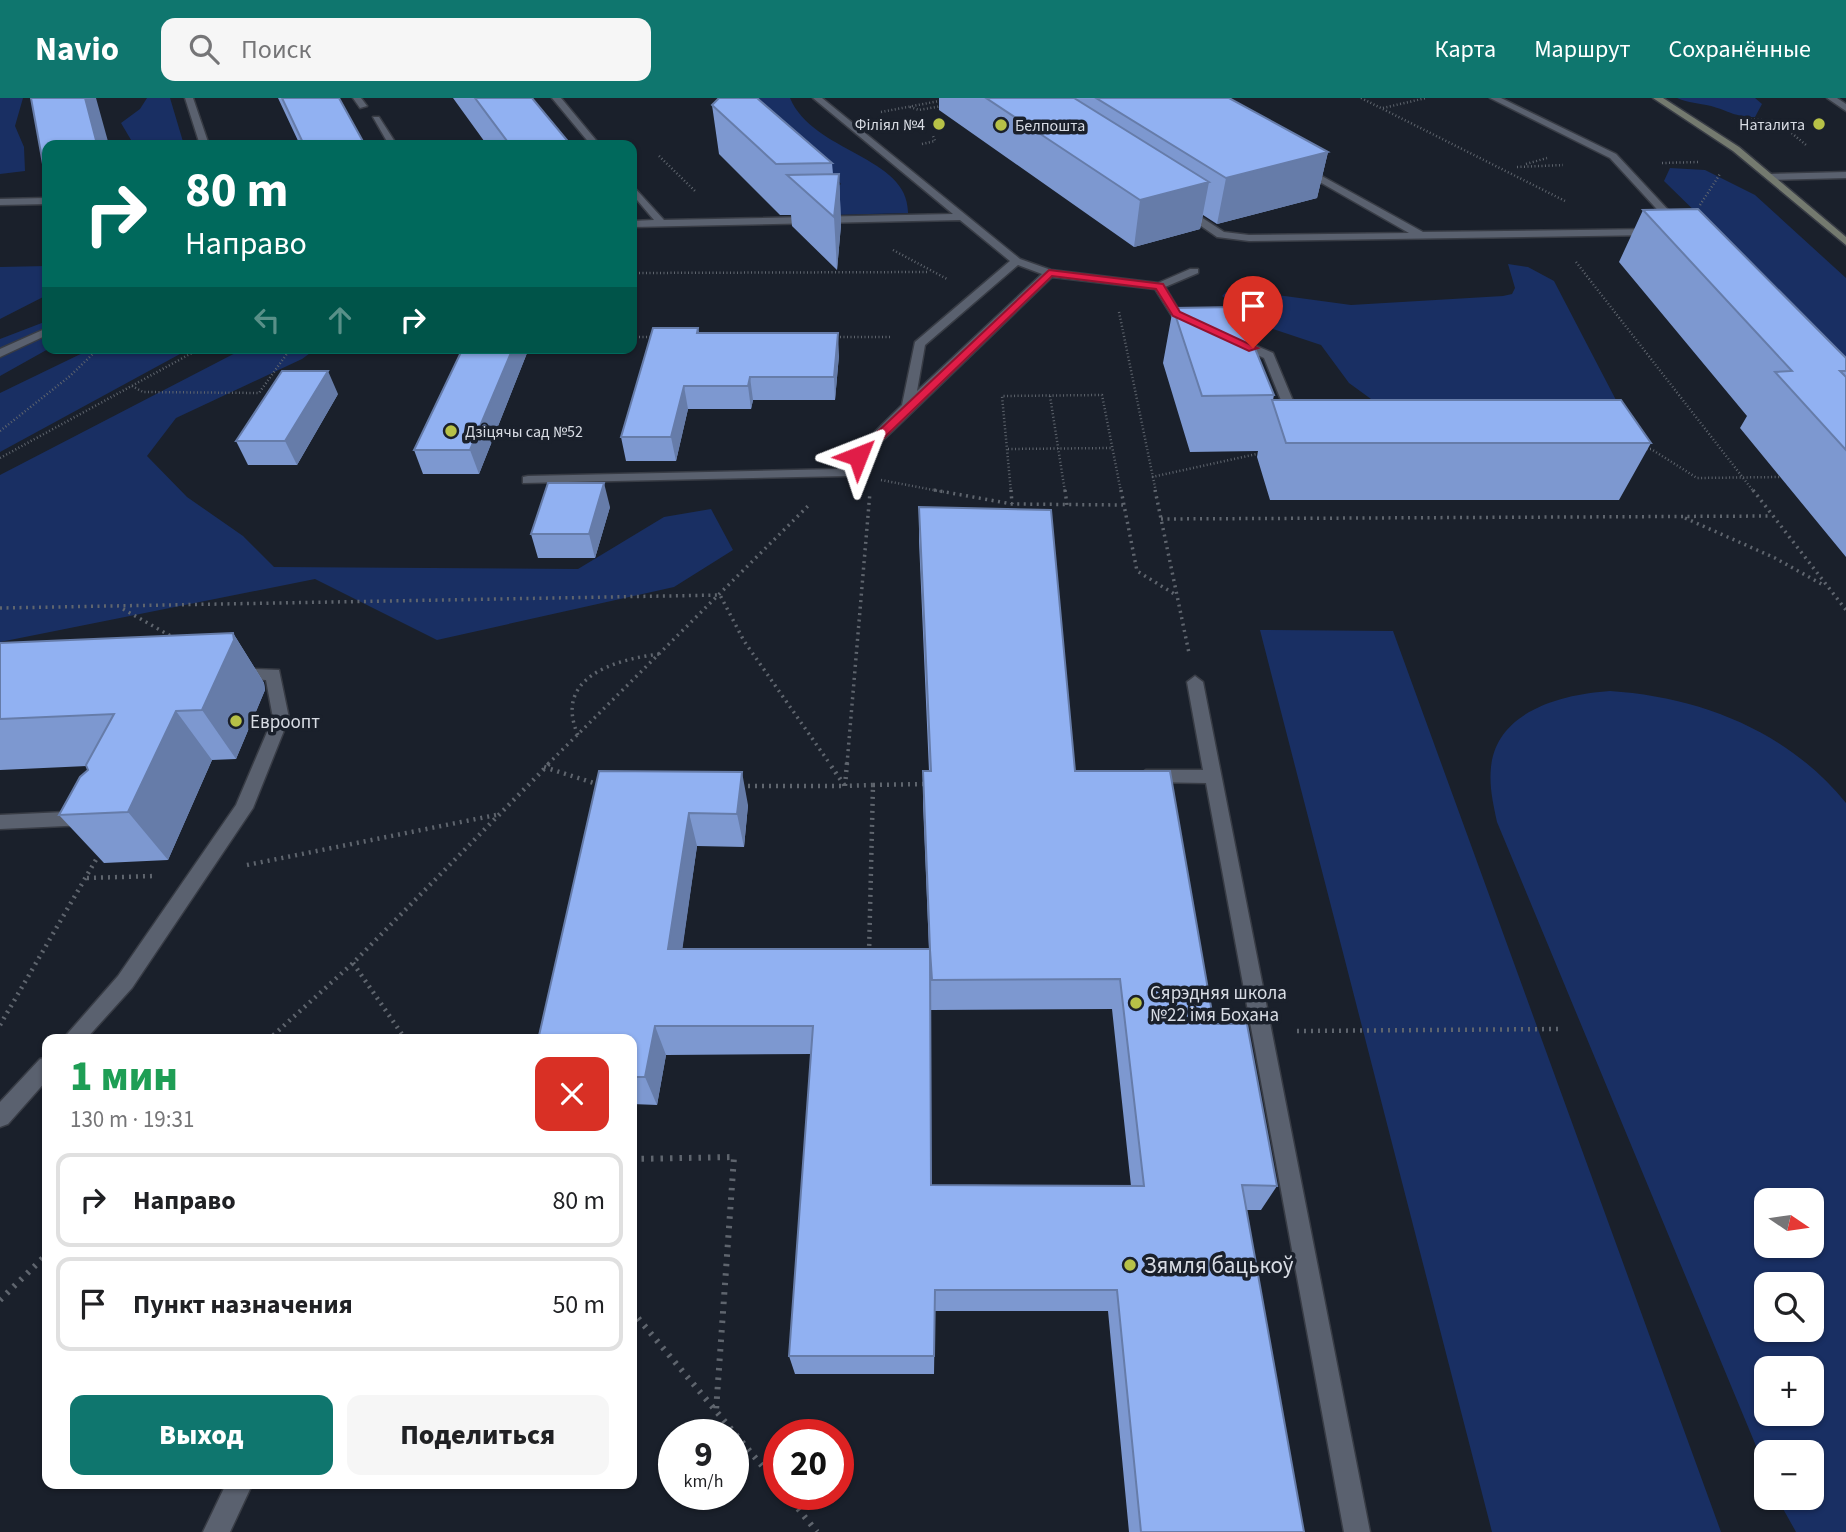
<!DOCTYPE html>
<html lang="ru">
<meta charset="utf-8">
<style>
body{margin:0;font-family:"Source Sans 3",sans-serif;background:#f6f6f6;color:#202124;height:100vh;display:flex;flex-direction:column;font-size:26px;white-space:nowrap}
*{box-sizing:border-box;margin:0}
p{font-size:23px;color:#757577}
.icon{flex:none;width:38px;height:38px;fill:none;stroke:currentColor;stroke-width:2;stroke-linecap:round;stroke-linejoin:round}
.map{position:relative;flex:1;overflow:hidden}
.sheet{position:absolute;left:42px;top:936px;width:595px;height:455px;display:flex;flex-direction:column;background:#fff;border-radius:14px;box-shadow:0 2px 5px #0004}
.sheet>*{flex:none}
.hud{position:absolute;left:42px;top:42px;width:595px;height:214px;border-radius:14px;box-shadow:0 2px 5px #0004;background:#00695c;color:#fff;overflow:hidden}
.needle{width:46px;rotate:103deg}
.tools{position:absolute;left:1754px;top:1090px;display:grid;gap:14px}
.tools a{display:grid;place-items:center;width:70px;height:70px;border-radius:14px;background:#fff;box-shadow:0 2px 5px #0004;font-size:35px}
.speed{position:absolute;left:658px;top:1321px;display:flex;gap:14px;font-size:35px;font-weight:700;text-align:center}
.speed>*{display:grid;place-content:center;width:91px;height:91px;border-radius:50%;background:#fff;box-shadow:0 2px 5px #0004;line-height:1}
.speed small{font-size:18px;font-weight:400}
.speed .limit{border:10px solid #d22;background:#fff;color:#111}
.pin{position:absolute;display:grid;place-items:center;width:60px;height:60px;color:#fff;margin:-72px -30px;border-radius:50% 50% 50% 0;rotate:-45deg;box-shadow:0 0 7px #0007}
.pin .icon{rotate:45deg}
.me{position:absolute;width:77px;margin:-38px;rotate:45deg;stroke-linejoin:round;filter:drop-shadow(0 0 5px #0008)}
.turn{display:flex;align-items:center;gap:24px;height:147px;padding:0 28px;font-size:32px}
.turn .icon{width:91px;height:91px;stroke-width:2.5}
.turn b{display:block;font-size:49px;line-height:60px}
.lanes{display:flex;align-items:center;height:66px;padding:0 28px;background:#0003;justify-content:center;gap:35px;direction:ltr}
.lanes .off{opacity:.35}
.round{display:grid;place-items:center;flex:none;width:74px;height:74px;border-radius:14px;background:#f6f6f6}
.head{display:flex;align-items:center;justify-content:space-between;height:119px;padding:0 28px}
h1{font-size:42px;font-weight:800;line-height:52px;color:#1e9e55}
.cta{display:flex;gap:14px;margin-top:auto;padding:14px 28px}
.cta a{flex:1;height:80px;border-radius:14px;background:#0f766e;color:#fff;font-size:28px;font-weight:800;line-height:80px;text-align:center}
.cta a+a{background:#f6f6f6;color:#202124}
ul{padding:0;list-style:none}
li{display:flex;align-items:center;gap:21px;height:94px;margin:0 14px 10px;padding:0 14px;border:4px solid #e0e0e0;border-radius:14px}
li div{flex:1}
li b{display:block;font-size:26px}
li em{font-style:normal}
header{display:flex;align-items:center;gap:42px;box-sizing:border-box;height:98px;padding:0 35px;background:#0f766e;color:#fff}
header strong{font-size:33px}
nav{display:flex;gap:38px;margin-inline-start:auto;font-size:24px}
.search{width:490px;height:63px;background:#f6f6f6;display:flex;align-items:center;gap:18px;box-sizing:border-box;padding:0 24px;border-radius:14px;color:#757577;font-size:26px}
.map>svg:first-child{display:block}
</style>
<header>
<strong>Navio</strong>
<div class="search"><svg class="icon" aria-label="search" viewBox="0 0 24 24"><circle cx="10" cy="10" r="6"/><path d="M15 15l6 6"/></svg>Поиск</div>
<nav><a>Карта</a><a>Маршрут</a><a>Сохранённые</a></nav>
</header>
<div class="map">
<svg width="1846" height="1434" viewBox="0 0 1846 1434">
<rect width="100%" height="100%" fill="#1a202b"/>
<!-- green -->
<path fill="#192f63" fill-rule="evenodd" d="M 0,0 L 23,0 L 15,28 L 24,49 L 25,73 L 0,76 Z
M 147,0 L 170,0 L 184,47 L 134,47 L 121,25 L 140,11 Z
M 756,0 L 790,0 C 813,55 909,58 908,115 L 792,118 L 780,111 L 820,102 L 841,86 L 812,51 Z
M 1677,0 L 1755,0 L 1762,6 L 1755,19 C 1735,19 1729,13 1711,8 C 1698,5 1689,5 1677,0 Z
M 1670,70 L 1705,72 L 1755,97 L 1846,180 L 1846,282 L 1710,128 L 1664,83 Z
M 1508,166 L 1528,169 L 1554,183 L 1617,304 L 1382,309 L 1349,285 L 1321,247 L 1267,229 L 1222,198 L 1226,194 L 1240,192 L 1351,207 L 1503,198 L 1512,196 L 1515,190 Z
M 47,168 L 47,197 L 0,221 L 0,169 Z
M 47,223 L 47,250 L 50,250 L 0,278 L 0,241 Z
M 93,250 L 191,250 L 0,354 L 0,295 Z
M 245,250 L 317,250 L 302,261 L 176,320 L 147,358 L 187,399 L 243,438 L 274,469 L 578,471 L 664,419 L 711,411 L 733,452 L 674,489 L 437,542 L 315,481 L 0,544 L 0,377 Z
M 1260,532 L 1393,533 L 1721,1434 L 1492,1434 Z
M 1610,593 C 1700,599 1788,633 1846,705 L 1846,1434 L 1796,1434 L 1777,1400 L 1811,1400 L 1811,1354 L 1766,1354 L 1766,1372 L 1497,724 C 1493,705 1489,688 1491,669 C 1497,612 1564,596 1610,593 ZM 1766,1102 L 1811,1102 L 1811,1148 L 1766,1148 ZM 1766,1186 L 1811,1186 L 1811,1232 L 1766,1232 ZM 1766,1270 L 1811,1270 L 1811,1316 L 1766,1316 Z"/>
<g fill="none" stroke-linecap="round" stroke-linejoin="round">
<!-- service casing -->
<g stroke="#383c45" stroke-width="3">
<path id="service" d="M 185,0 L 193,0 L 209,47 L 200,47 Z
M 353,0 L 361,0 L 367,8 L 360,10 Z
M 552,0 L 561,0 L 600,47 L 591,47 Z
M 813,0 L 822,0 L 1020,161 L 1051,172 L 1158,185 L 1190,171 L 1198,171 L 1198,175 L 1165,189 L 1180,214 L 1197,223 L 1191,226 L 1172,218 L 1155,191 L 1052,179 L 846,378 L 523,385 L 523,379 L 528,378 L 837,371 L 902,307 L 915,244 L 1010,163 L 960,122 L 632,129 L 632,123 L 654,122 L 632,96 L 632,87 L 664,122 L 953,116 ZM 1018,167 L 1042,176 L 917,293 L 925,247 Z
M 1827,0 L 1837,0 L 1846,6 L 1846,13 Z
M 373,19 L 379,19 L 397,47 L 389,47 Z
M 1300,66 L 1423,134 L 1655,131 L 1660,134 L 1655,137 L 1249,143 L 1217,139 L 1178,112 L 1187,110 L 1224,134 L 1249,137 L 1409,135 L 1297,71 L 1297,67 Z
M 1846,74 L 1846,80 L 1771,82 L 1766,79 L 1771,76 Z
M 47,100 L 47,106 L 0,107 L 0,101 Z
M 47,230 L 47,237 L 0,259 L 0,251 Z
M 1232,241 L 1240,241 L 1273,255 L 1301,322 L 1299,325 L 1289,322 L 1264,260 L 1232,245 Z
M 234,570 L 279,572 L 289,620 L 253,710 L 132,890 L 85,942 L 62,942 L 118,878 L 236,707 L 273,620 L 266,582 L 228,580 L 226,576 L 228,572 Z
M 1195,578 L 1203,584 L 1370,1434 L 1344,1434 L 1206,685 L 1146,684 L 1137,678 L 1146,672 L 1203,672 L 1187,584 Z
M 87,713 L 93,715 L 96,720 L 93,725 L 87,727 L 0,731 L 0,717 Z
M 47,959 L 47,982 L 8,1026 L 0,1029 L 0,1004 L 40,961 Z
M 226,1386 L 250,1386 L 251,1389 L 230,1434 L 203,1434 Z"/>
</g>
<!-- minor casing -->
<g stroke="#383c45" stroke-width="3">
<path id="minor" d="M 1490,0 L 1501,0 L 1616,56 L 1685,130 L 1676,132 L 1610,60 Z"/>
</g>
<!-- secondary casing -->
<g stroke="#383c45" stroke-width="3">
<path id="secondary" d="M 1653,0 L 1663,0 L 1739,49 L 1846,139 L 1846,147 L 1733,53 Z"/>
</g>
<!-- path-far3 -->
<path stroke="#5f656e" stroke-width="2.5" stroke-dasharray="1 2.5" stroke-linecap="butt" d="M 1361,0 L 1567,104
M 910,9 L 919,12 L 942,8
M 1383,10 L 1426,0
M 881,14 L 955,0
M 1747,21 L 1777,23 L 1806,47
M 922,46 L 935,43 L 933,38
M 659,58 L 695,93
M 1662,65 L 1699,64
M 1526,66 L 1547,60
M 1517,69 L 1563,67
M 1700,107 L 1720,76
M 893,152 L 947,181
M 1576,164 L 1754,394
M 632,175 L 929,174
M 1119,214 L 1156,394
M 632,239 L 653,239
M 833,239 L 891,239
M 132,288 L 143,294 L 259,295 L 291,250
M 1050,298 L 1065,394
M 0,333 L 70,278 L 99,250
M 1008,351 L 1112,350
M 1643,351 L 1651,351 L 1697,380 L 1780,379
M 0,360 L 201,250
M 1152,379 L 1261,355
M 881,382 L 944,394
M 1011,394 L 1002,298 L 1102,297 L 1121,394"/>
<!-- path-far2 -->
<path stroke="#5f656e" stroke-width="3.5" stroke-dasharray="2 4.5" stroke-linecap="butt" d="M 934,392 L 1012,406 L 1123,407
M 1011,392 L 1012,406
M 1065,392 L 1067,407
M 1121,392 L 1137,473 L 1176,497
M 1155,392 L 1189,555
M 1753,392 L 1846,512
M 1685,420 L 1775,460 L 1825,488
M 1161,421 L 1772,418
M 0,510 L 720,497 L 744,543 L 830,666
M 123,511 L 176,541
M 578,637 C 553,580 613,562 659,556
M 548,666 L 809,407
M 847,666 L 870,394"/>
<!-- path-far1 -->
<path stroke="#5f656e" stroke-width="4.5" stroke-dasharray="2 5" stroke-linecap="butt" d="M 847,665 L 845,688 L 873,687 L 869,856
M 544,669 L 600,687
M 873,687 L 927,686
M 741,688 L 845,688 L 829,665
M 247,767 L 496,717
M 87,780 L 155,778
M 353,865 L 406,942
M 0,927 L 101,753
M 1297,933 L 1560,931
M 268,942 L 353,865 L 550,665"/>
<!-- path -->
<path stroke="#5f656e" stroke-width="6" stroke-dasharray="2.5 7" stroke-linecap="butt" d="M 632,1061 L 734,1059 L 716,1313
M 0,1202 L 47,1156
M 632,1213 L 779,1388
M 786,1396 L 817,1434"/>
<!-- service -->
<use href="#service" fill="#5a616f" fill-rule="evenodd"/>
<!-- minor -->
<use href="#minor" fill="#5a616f" fill-rule="evenodd"/>
<!-- secondary -->
<use href="#secondary" fill="#747a6f" fill-rule="evenodd"/>
</g>
<!-- wall -->
<path fill="#7d98d0" fill-rule="evenodd" d="M 278,0 L 339,0 L 365,47 L 300,47 Z
M 453,0 L 532,0 L 571,47 L 487,47 Z
M 939,0 L 1229,0 L 1328,54 L 1317,100 L 1217,126 L 1203,117 L 1200,131 L 1134,149 L 939,12 Z
M 712,7 L 832,65 L 833,76 L 839,76 L 841,127 L 837,172 L 792,128 L 791,117 L 780,117 L 719,56 Z
M 1643,112 L 1846,260 L 1846,459 L 1740,330 L 1747,318 L 1619,164 Z
M 1173,210 L 1274,297 L 1273,302 L 1651,345 L 1619,402 L 1270,402 L 1257,359 L 1258,353 L 1190,354 L 1163,265 Z
M 698,230 L 699,235 L 839,257 L 835,302 L 753,302 L 751,311 L 688,311 L 676,363 L 626,363 L 621,339 Z
M 463,250 L 529,250 L 479,376 L 423,376 L 414,352 Z
M 338,296 L 297,367 L 248,367 L 236,343 Z
M 610,409 L 595,460 L 538,460 L 531,436 Z
M 919,409 L 1075,673 L 1214,926 L 1277,1088 L 1261,1112 L 1246,1112 L 1304,1434 L 1129,1434 L 1108,1213 L 935,1213 L 934,1276 L 795,1276 L 789,1258 L 811,956 L 666,957 L 657,1007 L 632,1006 L 632,942 L 599,673 L 748,707 L 744,749 L 697,748 L 682,851 L 929,851 L 923,706 L 923,673 L 929,673 L 919,443 ZM 930,891 L 931,912 L 1112,911 L 1131,1088 L 931,1087 Z
M 233,535 L 264,585 L 265,592 L 236,661 L 212,662 L 168,762 L 104,765 L 59,717 L 88,672 L 87,668 L 0,672 L 0,545 Z"/>
<!-- shaded-wall -->
<path fill="#667ca9" d="M 85,0 L 96,0 L 109,47 L 96,47 Z
M 1328,54 L 1317,100 L 1217,126 L 1226,80 Z
M 839,76 L 841,127 L 837,172 L 834,119 Z
M 1209,84 L 1200,131 L 1134,149 L 1140,102 Z
M 838,235 L 839,257 L 835,302 L 834,279 Z
M 513,250 L 529,250 L 479,376 L 470,352 Z
M 328,273 L 338,296 L 297,367 L 285,343 Z
M 750,279 L 753,302 L 751,311 L 748,288 Z
M 684,288 L 688,311 L 676,363 L 671,339 Z
M 604,385 L 610,409 L 595,460 L 589,436 Z
M 233,535 L 264,585 L 265,592 L 236,661 L 202,612 Z
M 176,613 L 212,662 L 168,762 L 128,714 Z
M 742,674 L 748,707 L 744,749 L 737,716 Z
M 689,715 L 697,748 L 678,882 L 668,851 Z
M 655,928 L 666,957 L 657,1007 L 645,979 Z"/>
<!-- building -->
<path fill="#91b1f2" stroke="#667ca9" stroke-width="2" fill-rule="evenodd" d="M 31,0 L 85,0 L 97,46 L 96,47 L 47,47 L 47,88 Z
M 282,0 L 339,0 L 365,47 L 304,47 Z
M 475,0 L 532,0 L 571,47 L 510,47 Z
M 719,0 L 757,0 L 832,65 L 776,66 L 712,7 Z
M 986,0 L 1074,0 L 1209,84 L 1140,102 Z
M 1096,0 L 1229,0 L 1328,54 L 1226,80 Z
M 839,76 L 834,119 L 787,77 Z
M 1698,111 L 1846,260 L 1846,273 L 1840,273 L 1846,279 L 1846,352 L 1775,274 L 1792,273 L 1643,112 Z
M 1238,209 L 1274,297 L 1202,298 L 1173,210 Z
M 653,230 L 698,230 L 697,235 L 838,235 L 834,279 L 750,279 L 748,288 L 684,288 L 671,339 L 621,339 Z
M 463,250 L 513,250 L 470,352 L 414,352 Z
M 282,273 L 328,273 L 285,343 L 236,343 Z
M 1272,302 L 1621,302 L 1651,345 L 1286,345 Z
M 548,385 L 604,385 L 589,436 L 531,436 Z
M 919,409 L 1051,412 L 1075,673 L 1170,673 L 1214,926 L 1247,926 L 1277,1088 L 1242,1087 L 1304,1434 L 1141,1434 L 1117,1192 L 935,1192 L 934,1258 L 789,1258 L 813,928 L 655,928 L 645,979 L 632,979 L 632,942 L 538,942 L 599,673 L 742,674 L 737,716 L 689,715 L 668,851 L 930,851 L 923,673 L 931,673 ZM 930,852 L 932,882 L 1120,881 L 1144,1088 L 931,1087 Z
M 233,535 L 234,542 L 202,612 L 176,613 L 128,714 L 59,717 L 80,679 L 88,672 L 86,667 L 114,616 L 0,621 L 0,545 Z"/>
<!-- route -->
<path fill="#e11d48" stroke="#92132f" stroke-width="2" d="M 1049,172 L 1163,186 L 1180,214 L 1258,250 L 1249,253 L 1173,218 L 1156,191 L 1052,178 L 862,361 L 854,361 L 854,356 Z"/>
<!-- markers -->
<g fill="#b7c147" stroke="#1a202b" stroke-width="2.5">
<circle cx="939" cy="26" r="7"/>
<circle cx="1819" cy="26" r="7"/>
<circle cx="1001" cy="27" r="7"/>
<circle cx="451" cy="333" r="7"/>
<circle cx="236" cy="623" r="7"/>
<circle cx="1136" cy="905" r="7"/>
<circle cx="1130" cy="1167" r="7"/>
</g>
<g text-anchor="middle" stroke-width="7" stroke-linejoin="round" paint-order="stroke">
<!-- far-poi labels -->
<g font-size="16" fill="#d8dce4" stroke="#1a202b" text-anchor="end">
<text x="925" y="32">Філіял №4</text>
<text x="1805" y="32">Наталита</text>
<text x="1015" y="33" text-anchor="start">Белпошта</text>
<text x="465" y="339" text-anchor="start">Дзіцячы сад №52</text>
</g>
<!-- poi labels -->
<g font-size="19" fill="#d8dce4" stroke="#1a202b" text-anchor="start">
<text x="250" y="630">Евроопт</text>
<text x="1150" y="901">Сярэдняя школа<tspan x="1150" dy="22">№22 імя Бохана</tspan></text>
</g>
<!-- near-poi labels -->
<g font-size="23" fill="#d8dce4" stroke="#1a202b" text-anchor="start">
<text x="1144" y="1175">Зямля бацькоў</text>
</g>
</g>
</svg>
<div class="tools">
<a><svg class="needle" viewBox="-14 -14 28 28"><path d="M0-13l5 13h-10z" fill="#e53935"/><path d="M0 13l5-13h-10z" fill="#757577"/></svg></a>
<a><svg class="icon" aria-label="search" viewBox="0 0 24 24"><circle cx="10" cy="10" r="6"/><path d="M15 15l6 6"/></svg></a>
<a>+</a>
<a>−</a>
</div>
<div class="speed"><div>9<small>km/h</small></div><div class="limit">20</div></div>
<div class="pin" style="left:1253px;top:250px;background:#d93025"><svg class="icon" aria-label="arrive" viewBox="0 0 24 24"><path d="M6 21V4h12l-3 4 3 4H6"/></svg></div>
<svg class="me" style="left:858px;top:358px" viewBox="-20 -20 40 40"><path d="M0-17L14 15 0 8-14 15z" fill="#e11d48" stroke="#fff" stroke-width="4"/></svg>
<div class="hud">
<div class="turn"><svg class="icon" aria-label="right" viewBox="0 0 24 24"><path d="M7 20v-9h11M14 6l5 5-5 5"/></svg><div><b>80 m</b>Направо</div></div>
<div class="lanes"><svg class="icon off" aria-label="left" viewBox="0 0 24 24"><path d="M17 20v-9H6M10 6l-5 5 5 5"/></svg><svg class="icon off" aria-label="ahead" viewBox="0 0 24 24"><path d="M12 20V5M6 11l6-6 6 6"/></svg><svg class="icon" aria-label="right" viewBox="0 0 24 24"><path d="M7 20v-9h11M14 6l5 5-5 5"/></svg></div>
</div>
<section class="sheet">
<div class="head"><div><h1>1 мин</h1><p>130 m · 19:31</p></div><a class="round" style="background:#d93025;color:#fff"><svg class="icon" aria-label="close" viewBox="0 0 24 24"><path d="M6 6l12 12M18 6L6 18"/></svg></a></div>
<ul>
<li><svg class="icon" aria-label="right" viewBox="0 0 24 24"><path d="M7 20v-9h11M14 6l5 5-5 5"/></svg><div><b>Направо</b></div><em>80 m</em></li>
<li><svg class="icon" aria-label="arrive" viewBox="0 0 24 24"><path d="M6 21V4h12l-3 4 3 4H6"/></svg><div><b>Пункт назначения</b></div><em>50 m</em></li>
</ul>
<div class="cta"><a>Выход</a><a>Поделиться</a></div>
</section>
</div>
